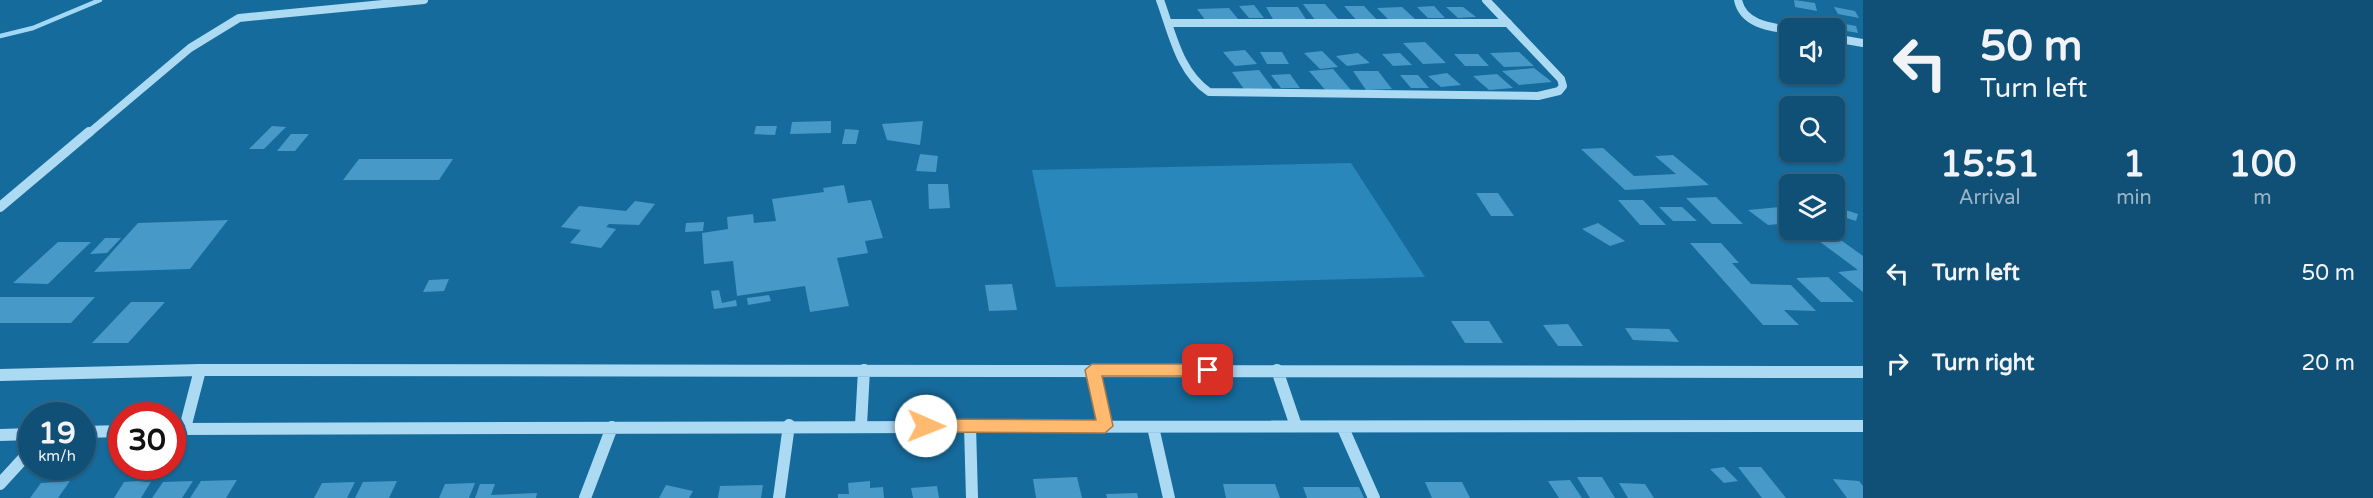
<!DOCTYPE html>
<style>
body{margin:0;font-family:"Varela Round",sans-serif;background:#1e5a7e;color:#f1f3f6;height:100vh;display:flex;flex-direction:column;font-size:22px;white-space:nowrap}
*{box-sizing:border-box;margin:0}
p{font-size:20px;color:#9cb5c5}
.icon{flex:none;width:33px;height:33px;fill:none;stroke:currentColor;stroke-width:2;stroke-linecap:round;stroke-linejoin:round}
.map{position:relative;flex:1;overflow:hidden}
.panel{display:flex;flex-direction:column;background:#105076;width:510px}
.panel>*{flex:none}
.banner{background:#105076;color:#f1f3f6;overflow:hidden}
.fabs{position:absolute;left:1779px;top:18px;display:grid;gap:12px}
.fabs a{display:grid;place-items:center;width:66px;height:66px;border-radius:9px;background:#105076;box-shadow:0 2px 4px #0004,0 0 0 2px #306788;font-size:30px}
.speed{position:absolute;left:18px;top:402px;display:flex;gap:12px;font-size:30px;font-weight:700;text-align:center}
.speed>*{display:grid;place-content:center;width:78px;height:78px;border-radius:50%;background:#105076;box-shadow:0 2px 4px #0004,0 0 0 2px #306788;line-height:1}
.speed small{font-size:15px;font-weight:400}
.speed .limit{border:9px solid #d22;background:#fff;color:#111}
.pin{position:absolute;display:grid;place-items:center;width:51px;height:51px;color:#fff;margin:-26px;border-radius:12px;box-shadow:0 3px 9px #0006}
.me{position:absolute;width:66px;margin:-33px;rotate:91deg;stroke-linejoin:round;filter:drop-shadow(0 0 4px #0008)}
.turn{display:flex;align-items:center;gap:21px;height:126px;padding:0 18px;font-size:27px}
.turn .icon{width:78px;height:78px;stroke-width:2.5}
.turn b{display:block;font-size:42px;line-height:51px}
.eta{display:flex;justify-content:space-evenly;align-items:center;height:102px;text-align:center}
.eta b{font-size:36px;font-weight:800;line-height:42px}
ul{padding:0;list-style:none}
li{display:flex;align-items:center;gap:18px;height:90px;padding:0 18px}
li div{flex:1}
li b{display:block;font-size:22px}
li em{font-style:normal}
main{display:flex;flex:1;min-height:0}
.map>svg:first-child{display:block}
</style>
<main>
<div class="map">
<svg width="1863" height="498" viewBox="0 0 1863 498">
<rect width="100%" height="100%" fill="#166b9d"/>
<!-- green -->
<path fill="#2987bb" d="M 1351,163 L 1425,277 L 1056,287 L 1032,170 Z"/>
<g fill="none" stroke-linecap="round" stroke-linejoin="round">
<!-- stream -->
<path stroke="#a0d8f5" stroke-width="4.5" d="M 0,36 L 33,28 L 100,0"/>
</g>
<!-- building -->
<path fill="#4799c7" d="M 1794,0 L 1815,3 L 1817,11 L 1795,7 Z
M 1303,4 L 1325,4 L 1338,19 L 1315,20 Z
M 1254,5 L 1264,18 L 1249,18 L 1239,6 Z
M 1344,6 L 1364,6 L 1378,21 L 1358,22 Z
M 1434,6 L 1445,18 L 1428,18 L 1417,7 Z
M 1266,7 L 1298,7 L 1307,21 L 1274,21 Z
M 1402,7 L 1415,19 L 1389,20 L 1377,8 Z
M 1446,7 L 1463,7 L 1476,17 L 1458,18 Z
M 1834,7 L 1855,11 L 1859,18 L 1838,14 Z
M 1229,8 L 1238,19 L 1206,21 L 1197,9 Z
M 1800,16 L 1818,19 L 1821,28 L 1803,26 Z
M 1835,22 L 1856,26 L 1858,33 L 1836,29 Z
M 1425,42 L 1446,63 L 1423,64 L 1403,43 Z
M 1245,50 L 1257,64 L 1235,66 L 1223,52 Z
M 1322,51 L 1338,67 L 1320,69 L 1304,53 Z
M 1260,52 L 1282,52 L 1289,64 L 1267,64 Z
M 1519,52 L 1534,66 L 1504,67 L 1490,53 Z
M 1358,53 L 1370,63 L 1347,66 L 1336,56 Z
M 1400,53 L 1412,65 L 1393,66 L 1382,54 Z
M 1454,54 L 1478,54 L 1489,66 L 1465,66 Z
M 1534,68 L 1552,82 L 1519,85 L 1502,71 Z
M 1333,69 L 1351,90 L 1327,92 L 1309,71 Z
M 1259,70 L 1274,90 L 1246,92 L 1232,72 Z
M 1353,71 L 1378,71 L 1392,89 L 1366,90 Z
M 1447,73 L 1461,85 L 1441,87 L 1428,76 Z
M 1290,74 L 1300,88 L 1281,88 L 1271,75 Z
M 1497,74 L 1513,88 L 1489,90 L 1473,76 Z
M 1400,75 L 1418,75 L 1429,88 L 1411,88 Z
M 831,121 L 831,133 L 790,134 L 792,122 Z
M 923,121 L 920,145 L 887,140 L 882,124 Z
M 272,126 L 286,127 L 264,149 L 249,149 Z
M 756,126 L 777,126 L 775,135 L 754,134 Z
M 845,129 L 859,130 L 856,144 L 842,144 Z
M 291,134 L 309,134 L 295,151 L 277,151 Z
M 1603,148 L 1634,176 L 1676,174 L 1655,156 L 1673,155 L 1709,185 L 1625,190 L 1581,149 Z
M 920,154 L 938,156 L 936,172 L 916,171 Z
M 359,159 L 453,159 L 439,180 L 343,180 Z
M 928,184 L 948,184 L 950,208 L 929,209 Z
M 844,185 L 848,203 L 871,200 L 883,238 L 865,241 L 868,253 L 837,258 L 849,306 L 810,312 L 805,286 L 737,296 L 733,261 L 704,264 L 702,233 L 728,229 L 727,217 L 753,214 L 754,223 L 776,221 L 772,199 L 824,192 L 823,188 Z
M 1476,193 L 1498,193 L 1514,216 L 1491,216 Z
M 1716,197 L 1743,224 L 1712,224 L 1686,198 Z
M 1618,200 L 1643,200 L 1666,225 L 1640,225 Z
M 635,201 L 655,204 L 639,225 L 609,224 L 606,227 L 616,229 L 601,248 L 570,243 L 581,230 L 561,227 L 579,206 L 626,211 Z
M 1790,206 L 1790,223 L 1768,225 L 1748,210 Z
M 1659,207 L 1682,207 L 1697,221 L 1673,221 Z
M 1836,207 L 1858,214 L 1856,221 L 1834,214 Z
M 228,220 L 190,269 L 94,272 L 138,223 Z
M 704,222 L 703,231 L 685,232 L 686,223 Z
M 1598,223 L 1625,241 L 1610,246 L 1582,229 Z
M 1804,230 L 1827,230 L 1863,256 L 1863,292 L 1838,272 L 1858,270 Z
M 105,238 L 121,238 L 107,253 L 90,254 Z
M 58,242 L 91,242 L 48,284 L 13,283 Z
M 1690,243 L 1721,243 L 1739,263 L 1732,263 L 1751,284 L 1791,285 L 1816,311 L 1784,310 L 1799,325 L 1763,325 Z
M 1828,277 L 1854,302 L 1821,302 L 1796,278 Z
M 449,279 L 444,291 L 423,292 L 429,280 Z
M 1012,284 L 1017,310 L 989,311 L 985,285 Z
M 719,290 L 722,303 L 736,300 L 737,306 L 714,309 L 711,291 Z
M 769,295 L 771,301 L 748,305 L 747,298 Z
M 0,297 L 95,297 L 71,323 L 0,323 Z
M 131,302 L 165,302 L 128,343 L 92,343 Z
M 1451,321 L 1489,321 L 1503,343 L 1465,343 Z
M 1568,324 L 1583,346 L 1558,346 L 1543,325 Z
M 1625,328 L 1669,329 L 1679,342 L 1633,340 Z
M 1724,467 L 1738,481 L 1724,483 L 1710,469 Z
M 1738,467 L 1761,467 L 1786,498 L 1762,498 Z
M 1077,477 L 1082,498 L 1036,498 L 1033,479 Z
M 1577,477 L 1602,477 L 1615,498 L 1590,498 Z
M 1833,479 L 1859,481 L 1863,486 L 1863,498 L 1847,498 Z
M 152,480 L 141,498 L 114,498 L 124,482 Z
M 237,480 L 226,498 L 190,498 L 201,481 Z
M 1570,480 L 1582,498 L 1559,498 L 1548,481 Z
M 70,481 L 58,498 L 30,498 L 41,483 Z
M 193,481 L 182,498 L 152,498 L 163,482 Z
M 397,481 L 389,498 L 355,498 L 363,482 Z
M 870,481 L 870,488 L 883,487 L 884,498 L 838,498 L 838,494 L 849,494 L 848,483 Z
M 355,482 L 347,498 L 314,498 L 322,483 Z
M 1425,482 L 1462,482 L 1470,498 L 1432,498 Z
M 475,483 L 469,498 L 439,498 L 445,484 Z
M 1619,483 L 1645,484 L 1654,498 L 1628,498 Z
M 480,484 L 495,484 L 491,495 L 537,493 L 536,498 L 475,498 Z
M 1223,484 L 1275,484 L 1280,498 L 1226,498 Z
M 666,485 L 693,491 L 689,498 L 659,498 Z
M 763,485 L 761,498 L 718,498 L 720,486 Z
M 937,486 L 939,498 L 913,498 L 911,488 Z
M 1303,487 L 1359,487 L 1364,498 L 1307,498 Z
M 1137,493 L 1138,498 L 1107,498 L 1106,494 Z"/>
<g fill="none" stroke-linecap="round" stroke-linejoin="round">
<!-- minor-far2 -->
<path stroke="#addaf3" stroke-width="8" d="M 1160,0 C 1172,32 1179,72 1209,92 L 1538,96 L 1559,91 L 1563,86 L 1561,79 L 1486,0
M 1738,0 C 1743,24 1769,27 1790,30
M 1170,23 L 1508,23
M 1834,38 L 1863,43
M 88,134 L 190,48 L 239,18 L 424,0"/>
<!-- minor-far1 -->
<path stroke="#addaf3" stroke-width="10" d="M 0,207 L 89,132"/>
<!-- minor -->
<path stroke="#addaf3" stroke-width="12" d="M 1093,370 L 1105,426
M 1277,370 L 1296,426
M 0,375 L 200,370 L 1863,372
M 861,425 L 864,370
M 970,426 L 972,498
M 1153,427 L 1169,498
M 185,428 L 200,370
M 1343,428 L 1374,498
M 172,429 C 736,425 1299,428 1863,426
M 82,432 L 122,431
M 0,435 L 32,434
M 0,484 L 32,449
M 585,498 L 612,427
M 779,498 L 789,425"/>
</g>
<!-- route -->
<path fill="#ffba6f" stroke="#a67948" stroke-width="1.5" d="M 1092,364 L 1208,364 L 1216,370 L 1208,376 L 1102,376 L 1113,426 L 1105,433 L 926,432 L 918,426 L 926,419 L 1096,420 L 1085,370 Z"/>
</svg>
<div class="fabs">
<a><svg class="icon" aria-label="sound" viewBox="0 0 24 24"><path d="M4 9h4l5-4v14l-5-4H4zM17 9q2 3 0 6"/></svg></a>
<a><svg class="icon" aria-label="search" viewBox="0 0 24 24"><circle cx="10" cy="10" r="6"/><path d="M15 15l6 6"/></svg></a>
<a><svg class="icon" aria-label="layers" viewBox="0 0 24 24"><path d="M12 4l9 5-9 5-9-5zM3 14l9 5 9-5"/></svg></a>
</div>
<div class="speed"><div>19<small>km/h</small></div><div class="limit">30</div></div>
<div class="pin" style="left:1208px;top:370px;background:#d93025"><svg class="icon" aria-label="arrive" viewBox="0 0 24 24"><path d="M6 21V4h12l-3 4 3 4H6"/></svg></div>
<svg class="me" style="left:926px;top:426px" viewBox="-20 -20 40 40"><circle r="19" fill="#fff"/><path d="M0-13L10 11 0 6-10 11z" fill="#ffba6f"/></svg>
</div>
<section class="panel">
<div class="banner">
<div class="turn"><svg class="icon" aria-label="left" viewBox="0 0 24 24"><path d="M17 20v-9H6M10 6l-5 5 5 5"/></svg><div><b>50 m</b>Turn left</div></div>
</div>
<div class="eta">
<div><b>15:51</b><p>Arrival</p></div>
<div><b>1</b><p>min</p></div>
<div><b>100</b><p>m</p></div>
</div>
<ul>
<li><svg class="icon" aria-label="left" viewBox="0 0 24 24"><path d="M17 20v-9H6M10 6l-5 5 5 5"/></svg><div><b>Turn left</b></div><em>50 m</em></li>
<li><svg class="icon" aria-label="right" viewBox="0 0 24 24"><path d="M7 20v-9h11M14 6l5 5-5 5"/></svg><div><b>Turn right</b></div><em>20 m</em></li>
</ul>
</section>
</main>
